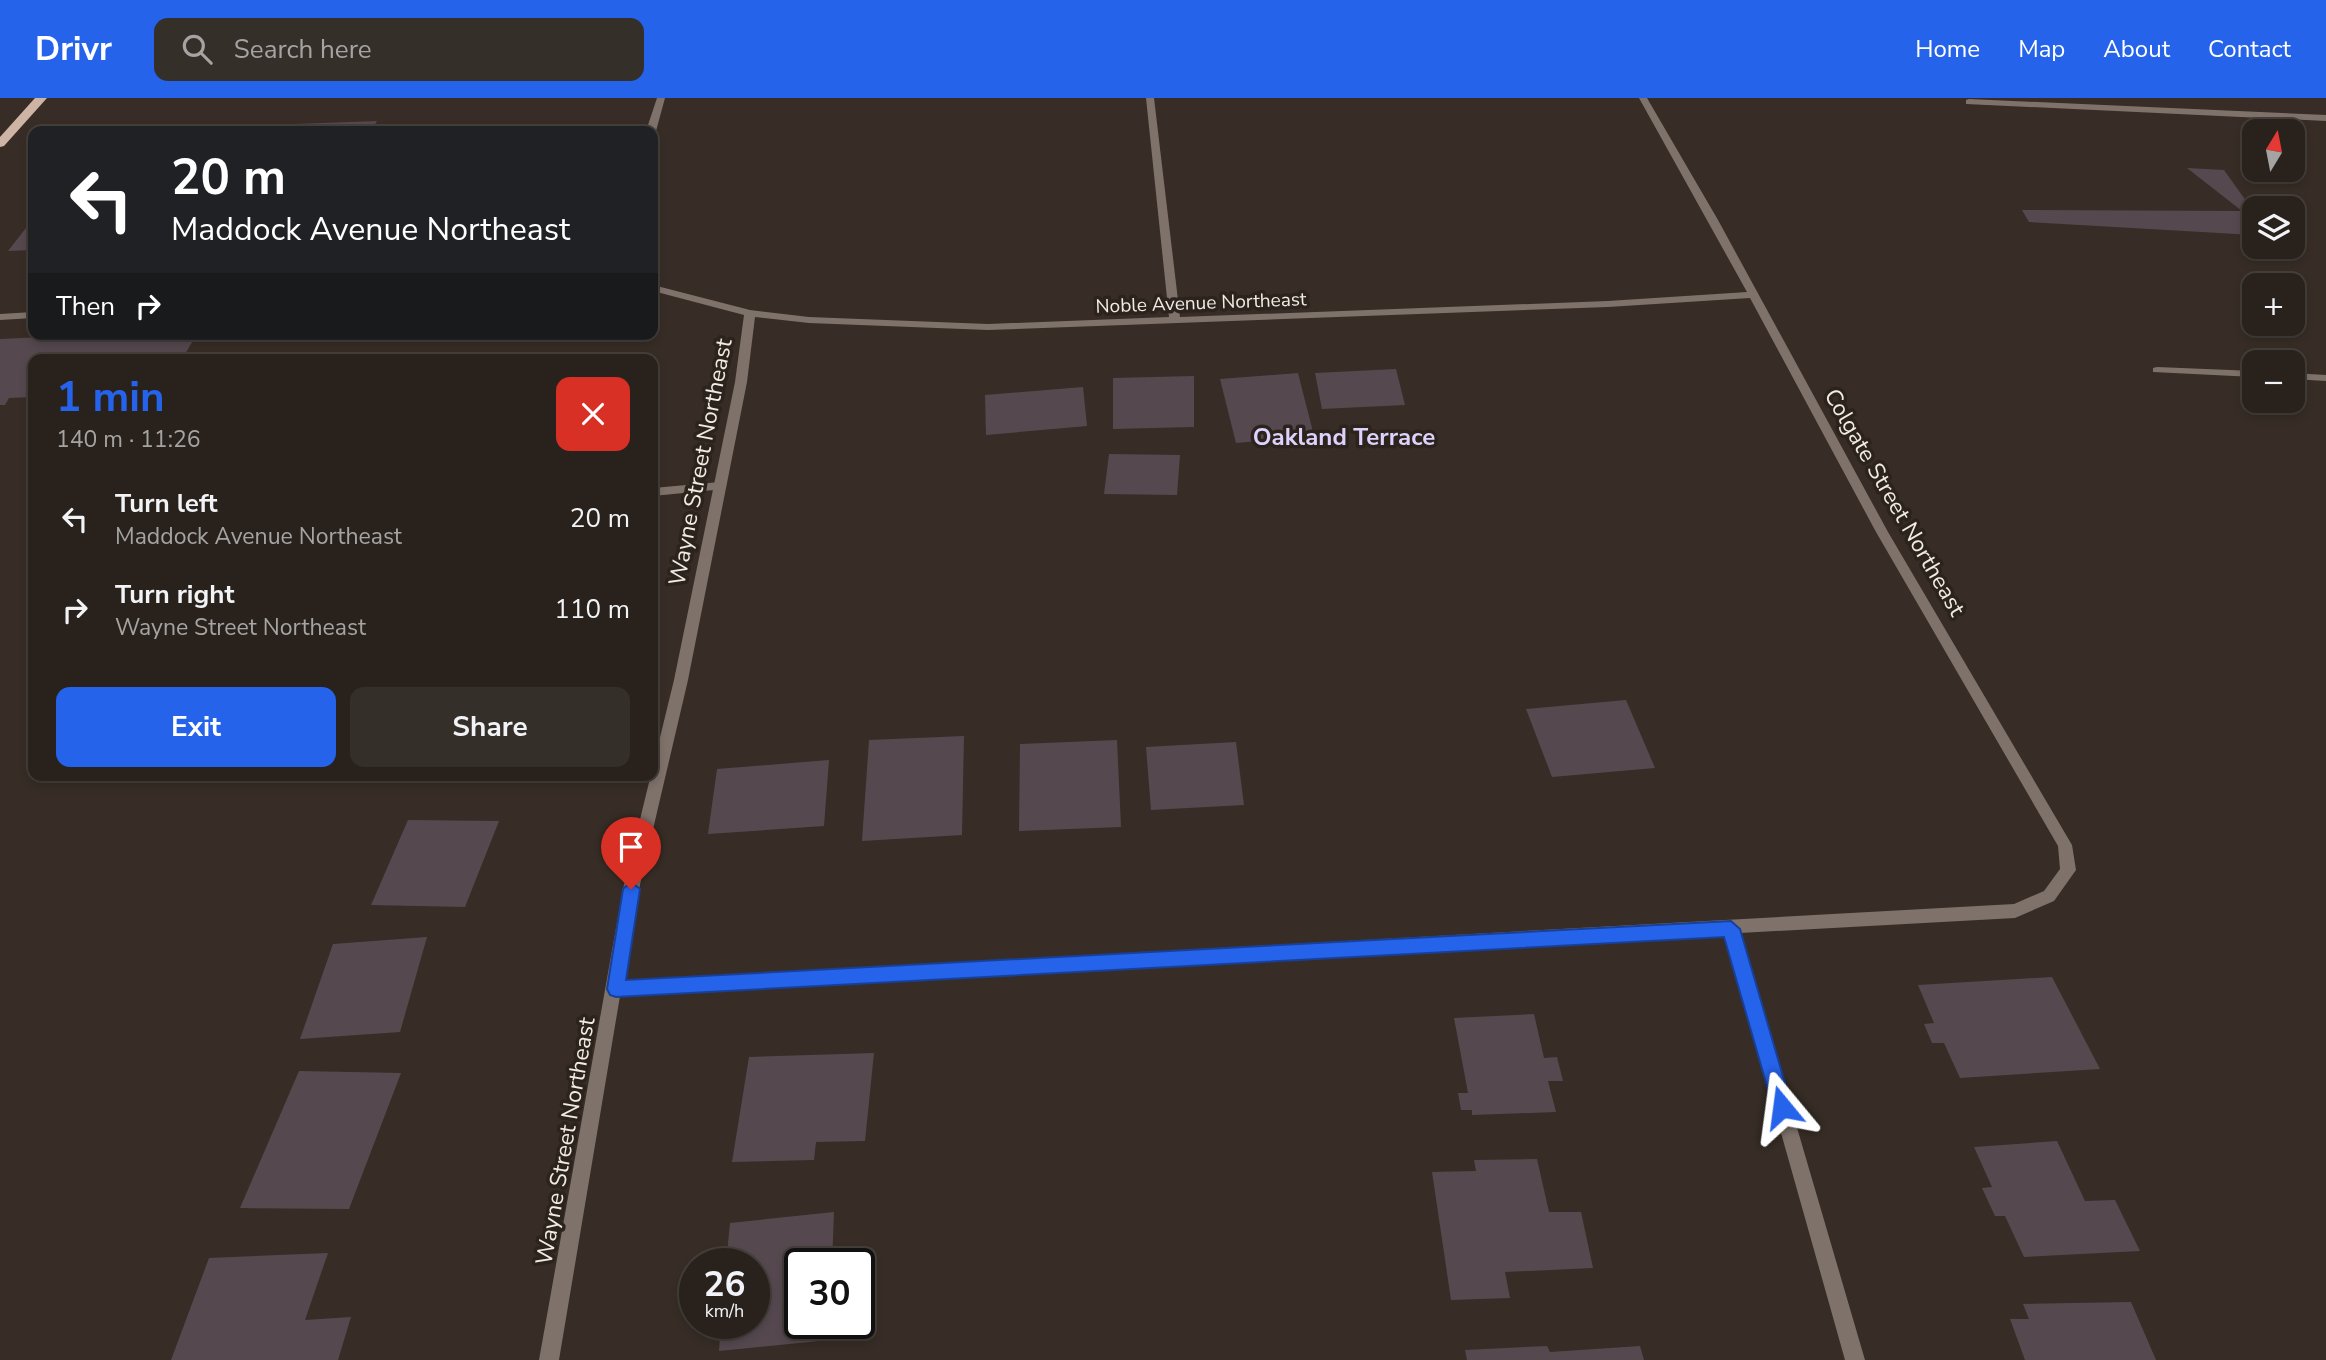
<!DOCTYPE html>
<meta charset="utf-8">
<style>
body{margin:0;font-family:"Nunito Sans",sans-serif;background:#352f29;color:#f1f3f6;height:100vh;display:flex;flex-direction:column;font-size:26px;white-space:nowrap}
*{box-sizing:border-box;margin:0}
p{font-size:23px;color:#a5a4a3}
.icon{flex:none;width:38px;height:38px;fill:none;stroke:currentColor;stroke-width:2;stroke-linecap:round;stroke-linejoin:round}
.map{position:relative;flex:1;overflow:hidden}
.sheet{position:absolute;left:28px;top:256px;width:630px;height:427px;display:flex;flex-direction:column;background:#29221c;border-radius:14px;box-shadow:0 4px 10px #0003,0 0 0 2px #453f3b}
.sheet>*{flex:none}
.hud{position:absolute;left:28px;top:28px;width:630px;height:214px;border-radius:14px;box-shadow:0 4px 10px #0003,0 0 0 2px #453f3b;background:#202124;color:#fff;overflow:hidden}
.needle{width:46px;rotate:10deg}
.fabs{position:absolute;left:2242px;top:21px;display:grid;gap:14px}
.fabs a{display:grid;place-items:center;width:63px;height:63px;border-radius:14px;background:#29221c;box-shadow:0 4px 10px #0003,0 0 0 2px #453f3b;font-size:35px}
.speed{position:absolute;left:679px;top:1150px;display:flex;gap:14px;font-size:35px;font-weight:700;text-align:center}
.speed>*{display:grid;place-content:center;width:91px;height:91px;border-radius:50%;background:#29221c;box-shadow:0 4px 10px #0003,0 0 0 2px #453f3b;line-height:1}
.speed small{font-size:18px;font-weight:400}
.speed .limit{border:4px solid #111;border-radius:10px;background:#fff;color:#111}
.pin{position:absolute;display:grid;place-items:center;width:60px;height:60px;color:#fff;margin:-72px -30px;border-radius:50% 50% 50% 0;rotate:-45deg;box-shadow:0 0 7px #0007}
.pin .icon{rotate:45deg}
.me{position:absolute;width:77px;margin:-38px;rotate:344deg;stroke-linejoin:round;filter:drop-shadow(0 0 5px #0008)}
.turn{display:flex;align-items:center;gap:24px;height:147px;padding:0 28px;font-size:32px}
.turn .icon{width:91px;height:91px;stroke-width:2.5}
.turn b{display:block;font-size:49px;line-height:60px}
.then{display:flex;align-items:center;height:66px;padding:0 28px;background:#0003;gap:14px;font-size:26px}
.round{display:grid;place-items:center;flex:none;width:74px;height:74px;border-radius:14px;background:#352f29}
.overview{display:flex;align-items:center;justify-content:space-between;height:119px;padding:0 28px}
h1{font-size:42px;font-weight:700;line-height:52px;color:#2563eb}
.button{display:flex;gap:14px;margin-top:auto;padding:14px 28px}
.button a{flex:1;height:80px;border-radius:14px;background:#2563eb;color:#fff;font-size:28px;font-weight:700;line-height:80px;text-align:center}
.button a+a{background:#352f29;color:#f1f3f6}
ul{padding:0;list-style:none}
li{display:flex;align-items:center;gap:21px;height:91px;padding:0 28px}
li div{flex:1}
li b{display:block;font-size:26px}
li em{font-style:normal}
header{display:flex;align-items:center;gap:42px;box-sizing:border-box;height:98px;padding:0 35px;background:#2563eb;color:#fff}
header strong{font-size:33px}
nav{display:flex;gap:38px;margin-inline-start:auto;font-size:24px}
.search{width:490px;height:63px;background:#352f29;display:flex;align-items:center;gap:18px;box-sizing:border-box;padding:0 24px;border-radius:14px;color:#a5a4a3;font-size:26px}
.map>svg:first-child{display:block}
</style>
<header>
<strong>Drivr</strong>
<div class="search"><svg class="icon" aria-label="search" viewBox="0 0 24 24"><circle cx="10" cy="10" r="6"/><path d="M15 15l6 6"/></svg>Search here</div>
<nav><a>Home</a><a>Map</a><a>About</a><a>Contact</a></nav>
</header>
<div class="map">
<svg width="2326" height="1262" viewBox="0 0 2326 1262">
<rect width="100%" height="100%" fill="#372d26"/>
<!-- building -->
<path fill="#55494f" d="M 377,23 L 371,33 L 162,33 L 162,31 Z
M 2187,70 L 2224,72 L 2254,114 L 2254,137 L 2029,124 L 2022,112 L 2242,113 Z
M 33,121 L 33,152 L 8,153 Z
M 108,236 L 106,240 L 197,236 L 182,261 L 33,261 L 33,299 L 9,300 L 5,307 L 0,307 L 0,241 Z
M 1396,271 L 1405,307 L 1322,311 L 1315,275 Z
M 1298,275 L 1314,338 L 1236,345 L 1220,281 Z
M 1194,278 L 1194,329 L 1113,331 L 1113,280 Z
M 1083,289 L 1087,328 L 986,337 L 985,297 Z
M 1109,356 L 1180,357 L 1177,397 L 1104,396 Z
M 1626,602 L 1655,670 L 1552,679 L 1526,611 Z
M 964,638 L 962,737 L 862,743 L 869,642 Z
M 1117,642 L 1121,729 L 1019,733 L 1020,646 Z
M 1236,644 L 1244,707 L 1151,712 L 1146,649 Z
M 829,662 L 824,728 L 708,736 L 717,671 Z
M 408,722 L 499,723 L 465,809 L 371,807 Z
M 427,839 L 400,934 L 300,941 L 333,846 Z
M 2052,879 L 2100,971 L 1960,980 L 1944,945 L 1932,945 L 1924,926 L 1934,925 L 1918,887 Z
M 1534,916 L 1544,960 L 1557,959 L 1563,983 L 1548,983 L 1556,1014 L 1472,1017 L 1472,1012 L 1461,1012 L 1458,995 L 1468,995 L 1454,920 Z
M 874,955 L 865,1043 L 816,1044 L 814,1062 L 732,1064 L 749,959 Z
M 299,973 L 401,975 L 349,1111 L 240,1110 Z
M 2057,1043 L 2085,1103 L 2115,1102 L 2140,1153 L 2024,1159 L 2005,1118 L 1995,1118 L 1982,1090 L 1992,1089 L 1974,1049 Z
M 1537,1061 L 1549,1114 L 1581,1114 L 1593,1170 L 1505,1174 L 1510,1200 L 1451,1202 L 1432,1074 L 1476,1073 L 1474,1062 Z
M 834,1114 L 832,1166 L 800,1166 L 800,1225 L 830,1225 L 829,1242 L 719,1253 L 721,1225 L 754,1225 L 754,1166 L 726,1166 L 730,1125 Z
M 328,1155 L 305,1222 L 351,1219 L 338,1262 L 171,1262 L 209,1160 Z
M 2131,1204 L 2156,1262 L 2025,1262 L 2010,1221 L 2029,1221 L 2023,1206 Z
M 1547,1248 L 1550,1254 L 1640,1248 L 1644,1262 L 1467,1262 L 1465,1252 Z"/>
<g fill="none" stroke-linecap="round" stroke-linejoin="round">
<!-- service -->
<path fill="#7f726b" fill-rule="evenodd" d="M 1969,1 L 2326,17 L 2326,23 L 1966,6 L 1966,2 Z
M 2157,269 L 2254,273 L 2254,279 L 2153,274 L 2153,270 Z
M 2292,275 L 2326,277 L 2326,283 L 2292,281 Z
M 720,384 L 724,385 L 726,388 L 724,391 L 653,398 L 653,390 Z"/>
<!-- minor -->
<path fill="#7f726b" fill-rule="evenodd" d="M 657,0 L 665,0 L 656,33 L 653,35 L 653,33 L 646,33 Z
M 1146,0 L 1154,0 L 1180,219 L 1608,203 L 1747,194 L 1639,0 L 1647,0 L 1718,122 L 1888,434 L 2072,747 L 2076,772 L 2054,803 L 2015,820 L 1740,835 L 1865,1262 L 1845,1262 L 1725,836 L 620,898 L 559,1262 L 539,1262 L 623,791 L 674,582 L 735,284 L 744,217 L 653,193 L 653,187 L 750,212 L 809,219 L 988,226 L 1169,219 ZM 1750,200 L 1876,434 L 2058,748 L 2060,771 L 2044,793 L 2014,806 L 623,883 L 639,791 L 688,582 L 747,284 L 755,219 L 809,225 L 988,232 L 1608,209 Z
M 33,214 L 33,220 L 0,222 L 0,216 Z"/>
<!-- primary -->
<path fill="#ceb4a5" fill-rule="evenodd" d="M 35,0 L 47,0 L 4,48 L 0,49 L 0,39 Z"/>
</g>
<!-- route -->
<path fill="#2563eb" stroke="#184099" stroke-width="2" d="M 631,784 L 640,791 L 626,882 L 1731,823 L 1740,831 L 1792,1009 L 1789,1015 L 1782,1018 L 1775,1015 L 1773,1009 L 1724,839 L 616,899 L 610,897 L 607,891 L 623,791 Z"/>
<g text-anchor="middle" stroke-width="7" stroke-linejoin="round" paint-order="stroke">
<!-- far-street labels -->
<g font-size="19" fill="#f1ebe6" stroke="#2c241c">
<text transform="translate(1201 204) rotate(-2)" y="7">Noble Avenue Northeast</text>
</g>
<!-- street labels -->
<g font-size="23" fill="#f1ebe6" stroke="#2c241c">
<text transform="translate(700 364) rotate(-79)" y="8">Wayne Street Northeast</text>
<text transform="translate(1895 404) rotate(60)" y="8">Colgate Street Northeast</text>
<text transform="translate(565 1043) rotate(-80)" y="8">Wayne Street Northeast</text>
</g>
<!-- neighbourhood labels -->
<g font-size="24" font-weight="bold" fill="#dcd2fd" stroke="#2c241c">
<text x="1344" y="347">Oakland Terrace</text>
</g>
</g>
</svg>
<div class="fabs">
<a><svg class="needle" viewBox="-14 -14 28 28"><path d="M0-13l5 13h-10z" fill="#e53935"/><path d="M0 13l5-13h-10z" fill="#a5a4a3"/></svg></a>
<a><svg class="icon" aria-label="layers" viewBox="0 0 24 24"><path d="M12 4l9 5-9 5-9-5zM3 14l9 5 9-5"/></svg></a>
<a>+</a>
<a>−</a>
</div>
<div class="speed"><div>26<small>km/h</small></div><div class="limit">30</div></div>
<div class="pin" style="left:631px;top:791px;background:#d93025"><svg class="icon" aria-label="arrive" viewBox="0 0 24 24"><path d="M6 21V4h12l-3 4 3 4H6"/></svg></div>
<svg class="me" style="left:1782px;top:1009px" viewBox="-20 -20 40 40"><path d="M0-17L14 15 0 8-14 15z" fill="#2563eb" stroke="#fff" stroke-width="4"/></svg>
<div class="hud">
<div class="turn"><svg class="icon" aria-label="left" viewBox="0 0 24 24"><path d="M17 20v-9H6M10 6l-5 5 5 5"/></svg><div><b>20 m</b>Maddock Avenue Northeast</div></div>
<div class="then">Then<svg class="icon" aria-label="right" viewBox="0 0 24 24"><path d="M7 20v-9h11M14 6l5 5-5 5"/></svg></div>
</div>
<section class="sheet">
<div class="overview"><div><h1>1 min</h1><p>140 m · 11:26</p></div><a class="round" style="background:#d93025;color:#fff"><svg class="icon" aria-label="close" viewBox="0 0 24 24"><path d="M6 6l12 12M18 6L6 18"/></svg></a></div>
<ul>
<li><svg class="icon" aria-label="left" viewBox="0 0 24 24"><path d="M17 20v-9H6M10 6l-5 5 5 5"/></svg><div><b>Turn left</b><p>Maddock Avenue Northeast</p></div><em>20 m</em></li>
<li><svg class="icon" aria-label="right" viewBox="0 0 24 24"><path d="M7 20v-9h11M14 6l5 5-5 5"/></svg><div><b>Turn right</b><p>Wayne Street Northeast</p></div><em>110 m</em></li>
</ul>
<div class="button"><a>Exit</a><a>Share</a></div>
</section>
</div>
